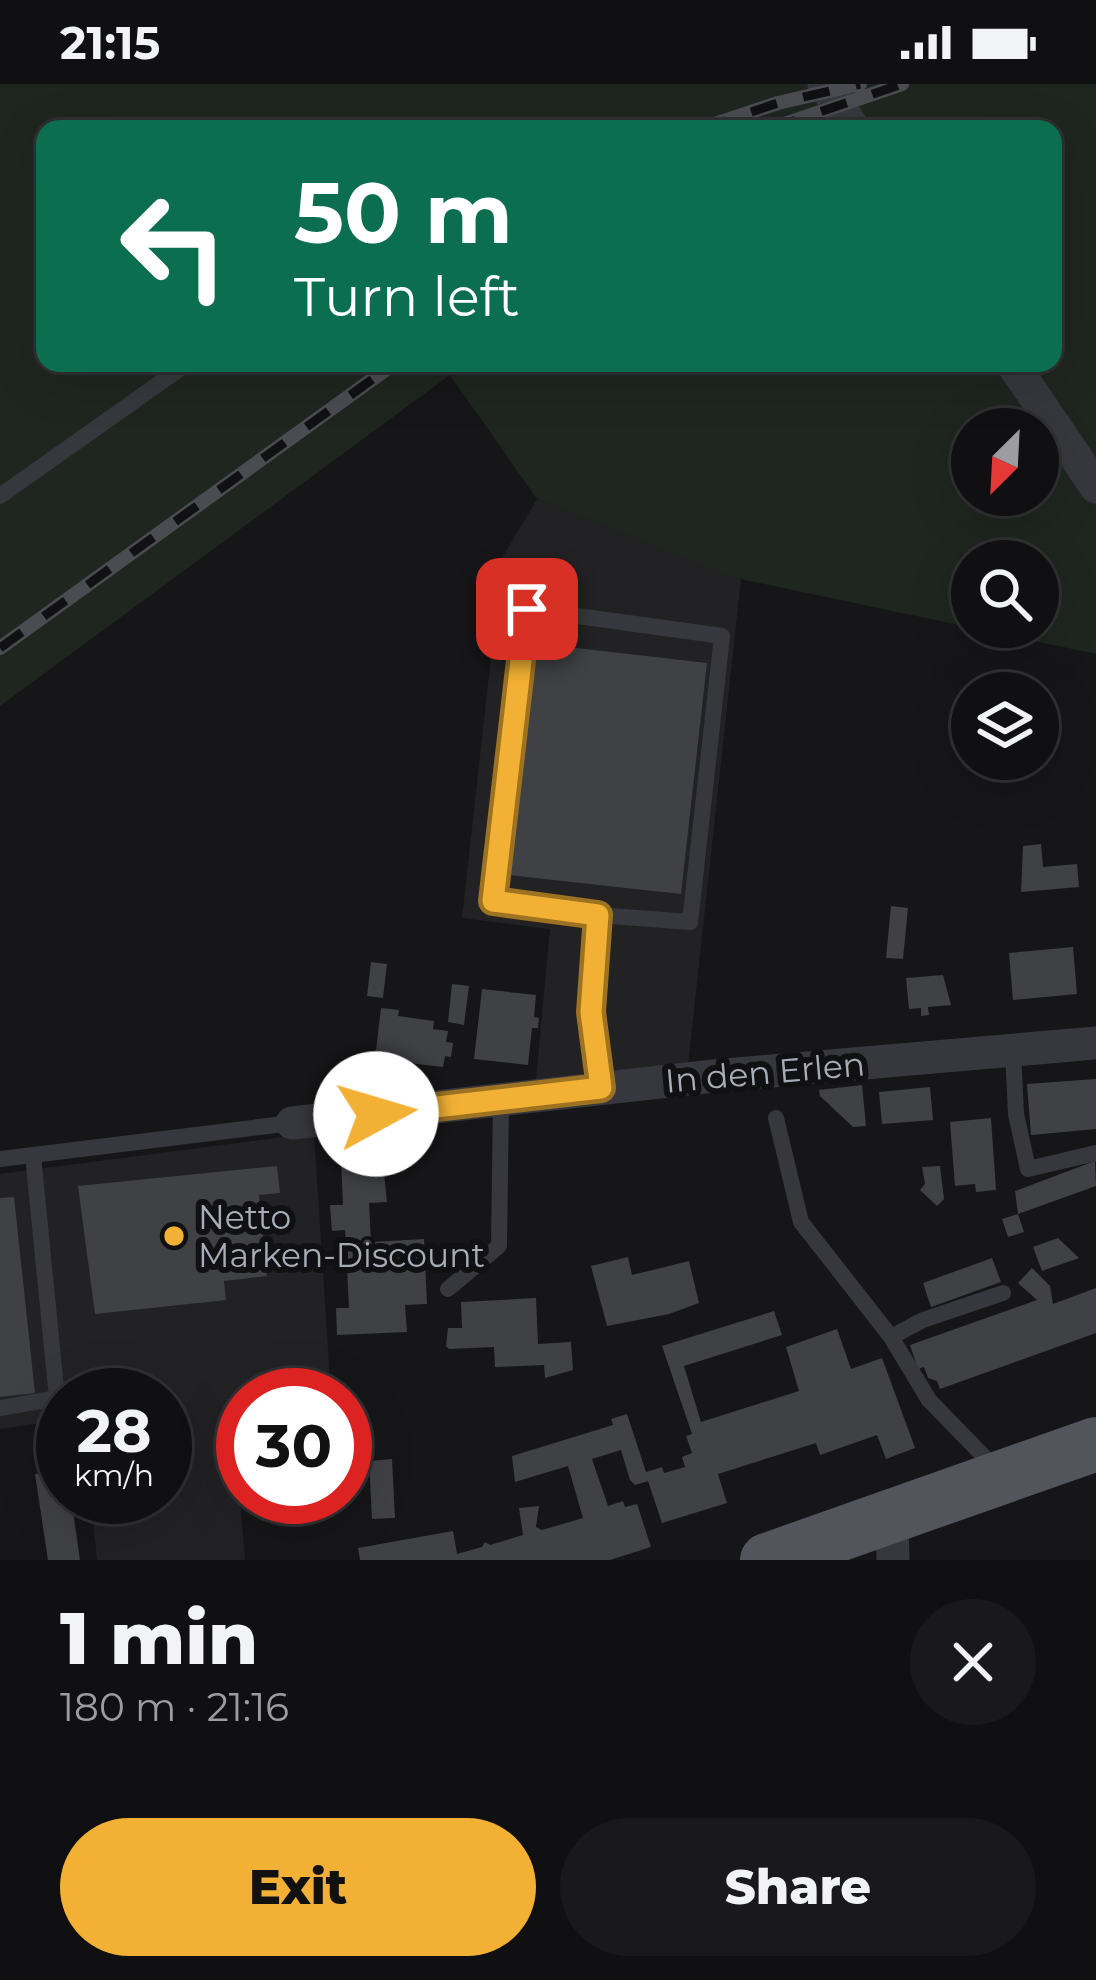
<!DOCTYPE html>
<meta charset="utf-8">
<style>
body{margin:0;font-family:Montserrat,sans-serif;background:#19191b;color:#f1f3f6;height:100vh;display:flex;flex-direction:column;font-size:45px;white-space:nowrap}
*{box-sizing:border-box;margin:0}
p{font-size:39px;color:#9c9d9f}
.icon{flex:none;width:66px;height:66px;fill:none;stroke:currentColor;stroke-width:2;stroke-linecap:round;stroke-linejoin:round}
.map{position:relative;height:1476px;overflow:hidden}
.side{display:flex;flex-direction:column;background:#101012;flex:1}
.side>*{flex:none}
.top-card{position:absolute;left:36px;top:36px;width:1026px;height:252px;border-radius:24px;box-shadow:0 12px 48px #0002,0 0 0 3px #303032;background:#0b6e4f;color:#fff;overflow:hidden}
.needle{width:78px;rotate:204deg}
.tools{position:absolute;left:951px;top:324px;display:grid;gap:24px}
.tools a{display:grid;place-items:center;width:108px;height:108px;border-radius:50%;background:#101012;box-shadow:0 12px 48px #0002,0 0 0 3px #303032;font-size:60px}
.speed{position:absolute;left:36px;top:1284px;display:flex;gap:24px;font-size:60px;font-weight:700;text-align:center}
.speed>*{display:grid;place-content:center;width:156px;height:156px;border-radius:50%;background:#101012;box-shadow:0 12px 48px #0002,0 0 0 3px #303032;line-height:1}
.speed small{font-size:30px;font-weight:400}
.speed .limit{border:18px solid #d22;background:#fff;color:#111}
.pin{position:absolute;display:grid;place-items:center;width:102px;height:102px;color:#fff;margin:-51px;border-radius:24px;box-shadow:0 6px 18px #0006}
.me{position:absolute;width:132px;margin:-66px;rotate:84deg;stroke-linejoin:round;filter:drop-shadow(0 0 9px #0008)}
.turn{display:flex;align-items:center;gap:42px;height:252px;padding:0 60px;font-size:54px}
.turn .icon{width:156px;height:156px;stroke-width:2.5}
.turn b{display:block;font-size:84px;line-height:102px}
.round{display:grid;place-items:center;flex:none;width:126px;height:126px;border-radius:63px;background:#19191b}
.summary{display:flex;align-items:center;justify-content:space-between;height:204px;padding:0 60px}
h1{font-size:72px;font-weight:800;line-height:90px}
.button{display:flex;gap:24px;margin-top:auto;padding:24px 60px}
.button a{flex:1;height:138px;border-radius:72px;background:#f2b134;color:#111;font-size:48px;font-weight:800;line-height:138px;text-align:center}
.button a+a{background:#19191b;color:#f1f3f6}
.status{display:flex;justify-content:space-between;align-items:center;height:84px;padding:0 60px;background:#101012;direction:ltr}
.status svg{height:33px;fill:currentColor}
.map>svg:first-child{display:block}
</style>
<div class="status"><b>21:15</b><svg viewBox="0 0 49 12"><path d="M0 12V9h3v3zM5 12V6h3v6zM10 12V3h3v9zM15 12V0h3v12zM26 1h20v11H26zM47 4h2v5h-2z"/></svg></div>
<div class="map">
<svg width="1096" height="1476" viewBox="0 0 1096 1476">
<rect width="100%" height="100%" fill="#161618"/>
<!-- built -->
<path fill="#222225" d="M 537,415 L 741,495 L 688,981 L 536,996 L 550,845 L 462,834 L 502,474 Z
M 314,1049 L 331,1311 L 243,1311 L 243,1405 L 239,1406 L 245,1476 L 97,1476 L 91,1413 L 165,1413 L 165,1311 L 63,1311 L 63,1336 L 0,1345 L 0,1090 Z"/>
<!-- green -->
<path fill="#1e261f" fill-rule="evenodd" d="M 0,0 L 1096,0 L 1096,570 L 736,494 L 537,415 L 450,291 L 0,622 ZM 45,45 L 1053,45 L 1053,279 L 45,279 ZM 972,345 L 1038,345 L 1038,411 L 972,411 ZM 972,477 L 1038,477 L 1038,543 L 972,543 Z"/>
<!-- building -->
<path fill="#404145" d="M 533,559 L 707,579 L 681,810 L 507,791 Z
M 1041,760 L 1043,783 L 1077,780 L 1079,803 L 1021,808 L 1023,762 Z
M 891,822 L 908,824 L 903,875 L 886,874 Z
M 1073,863 L 1077,910 L 1013,916 L 1009,869 Z
M 371,878 L 387,880 L 383,914 L 367,912 Z
M 943,891 L 951,921 L 928,923 L 929,931 L 921,932 L 921,924 L 909,925 L 906,894 Z
M 452,900 L 469,902 L 464,941 L 448,938 Z
M 482,905 L 536,911 L 534,933 L 539,934 L 538,944 L 532,944 L 528,981 L 474,975 Z
M 381,924 L 399,926 L 398,932 L 434,937 L 433,945 L 448,947 L 446,958 L 453,959 L 451,973 L 445,972 L 443,983 L 375,975 Z
M 1096,995 L 1096,1045 L 1031,1051 L 1027,1000 Z
M 862,1001 L 866,1042 L 853,1043 L 820,1012 L 819,1006 Z
M 930,1003 L 933,1036 L 882,1040 L 879,1008 Z
M 991,1034 L 996,1106 L 976,1108 L 975,1100 L 955,1102 L 950,1038 Z
M 382,1071 L 387,1118 L 369,1119 L 371,1158 L 424,1155 L 427,1220 L 405,1221 L 407,1248 L 337,1251 L 336,1224 L 349,1224 L 345,1146 L 332,1147 L 330,1121 L 343,1121 L 341,1074 Z
M 1095,1077 L 1096,1102 L 1018,1130 L 1024,1148 L 1008,1153 L 1002,1135 L 1018,1130 L 1015,1107 Z
M 277,1082 L 280,1109 L 259,1111 L 267,1192 L 224,1197 L 226,1216 L 95,1230 L 78,1102 Z
M 940,1082 L 944,1115 L 937,1122 L 920,1106 L 925,1100 L 922,1083 Z
M 14,1113 L 35,1309 L 0,1313 L 0,1114 Z
M 1058,1154 L 1079,1174 L 1042,1187 L 1033,1163 Z
M 628,1173 L 632,1191 L 689,1177 L 699,1219 L 669,1230 L 607,1242 L 591,1182 Z
M 992,1174 L 1001,1198 L 931,1223 L 923,1199 Z
M 1032,1184 L 1050,1202 L 1053,1220 L 1096,1204 L 1096,1249 L 940,1305 L 937,1297 L 928,1294 L 924,1283 L 918,1285 L 910,1261 L 1037,1216 L 1018,1199 Z
M 536,1214 L 538,1260 L 571,1258 L 573,1286 L 545,1294 L 544,1281 L 495,1283 L 494,1263 L 449,1265 L 446,1262 L 448,1244 L 462,1244 L 461,1218 Z
M 774,1227 L 782,1251 L 684,1282 L 701,1338 L 799,1307 L 786,1263 L 837,1245 L 851,1285 L 882,1274 L 915,1364 L 886,1375 L 877,1351 L 820,1371 L 816,1359 L 718,1390 L 727,1419 L 662,1439 L 648,1397 L 635,1401 L 630,1396 L 621,1366 L 592,1375 L 608,1422 L 623,1417 L 625,1423 L 637,1420 L 651,1463 L 610,1476 L 360,1476 L 358,1464 L 453,1447 L 457,1470 L 482,1463 L 485,1458 L 490,1461 L 523,1451 L 519,1424 L 539,1422 L 536,1443 L 542,1446 L 583,1434 L 568,1382 L 515,1398 L 512,1372 L 613,1341 L 611,1335 L 627,1330 L 646,1388 L 662,1383 L 664,1389 L 685,1383 L 682,1373 L 692,1369 L 686,1352 L 692,1350 L 662,1262 Z
M 360,1342 L 364,1367 L 345,1370 L 345,1344 Z
M 392,1375 L 395,1434 L 372,1435 L 369,1377 Z
M 63,1378 L 63,1413 L 71,1413 L 80,1476 L 48,1476 L 35,1390 L 50,1388 L 49,1380 Z"/>
<g fill="none" stroke-linecap="round" stroke-linejoin="round">
<!-- lane -->
<path stroke="#37383d" stroke-width="16" d="M 0,412 L 188,279
M 598,831 L 493,817 L 527,525 L 722,552 L 690,838 L 598,831 L 591,928 L 601,1004
M 1013,966 L 1016,1030 L 1028,1085 L 1096,1069
M 776,1034 L 801,1138 L 891,1253 L 929,1316 L 996,1385
M 0,1075 L 292,1039
M 448,1205 L 499,1162 L 501,1016
M 891,1253 L 923,1236 L 1003,1209
M 0,1324 L 57,1314 L 33,1071"/>
<!-- street -->
<path stroke="#37383d" stroke-width="33" d="M 824,0 L 854,45
M 1012,279 L 1096,403
M 292,1039 L 714,992 L 1096,959
M 892,1435 L 893,1476"/>
<!-- primary -->
<path stroke="#53555c" stroke-width="54" d="M 767,1476 L 1096,1360"/>
<!-- rail casing -->
<g stroke="#4a4c52" stroke-width="14">
<path id="rail" d="M 700,45 L 778,19 L 860,0
M 770,45 L 902,0
M 0,564 L 395,279"/>
</g>
<!-- rail -->
<use href="#rail" stroke="#111113" stroke-width="9" stroke-dasharray="27" stroke-linecap="butt"/>
</g>
<g fill="none" stroke-linecap="round" stroke-linejoin="round">
<!-- route casing -->
<g stroke="#9d7322" stroke-width="30">
<path id="route" d="M 376,1030 L 601,1004 L 591,928 L 598,831 L 493,817 L 527,525"/>
</g>
<!-- route -->
<use href="#route" stroke="#f2b134" stroke-width="21"/>
</g>
<!-- markers -->
<circle fill="#f2b134" stroke="#111113" stroke-width="4.5" cx="174" cy="1152" r="12"/>
<g text-anchor="middle" stroke-width="12" stroke-linejoin="round" paint-order="stroke">
<!-- street labels -->
<g font-size="33" fill="#a8adb8" stroke="#111113">
<text transform="translate(765 988) rotate(-5)" y="12">In den Erlen</text>
</g>
<!-- poi labels -->
<g font-size="33" fill="#a8adb8" stroke="#111113" text-anchor="start">
<text x="198" y="1145">Netto<tspan x="198" dy="38">Marken-Discount</tspan></text>
</g>
</g>
</svg>
<div class="tools">
<a><svg class="needle" viewBox="-14 -14 28 28"><path d="M0-13l5 13h-10z" fill="#e53935"/><path d="M0 13l5-13h-10z" fill="#9c9d9f"/></svg></a>
<a><svg class="icon" aria-label="search" viewBox="0 0 24 24"><circle cx="10" cy="10" r="6"/><path d="M15 15l6 6"/></svg></a>
<a><svg class="icon" aria-label="layers" viewBox="0 0 24 24"><path d="M12 4l9 5-9 5-9-5zM3 14l9 5 9-5"/></svg></a>
</div>
<div class="speed"><div>28<small>km/h</small></div><div class="limit">30</div></div>
<div class="pin" style="left:527px;top:525px;background:#d93025"><svg class="icon" aria-label="arrive" viewBox="0 0 24 24"><path d="M6 21V4h12l-3 4 3 4H6"/></svg></div>
<svg class="me" style="left:376px;top:1030px" viewBox="-20 -20 40 40"><circle r="19" fill="#fff"/><path d="M0-13L10 11 0 6-10 11z" fill="#f2b134"/></svg>
<div class="top-card">
<div class="turn"><svg class="icon" aria-label="left" viewBox="0 0 24 24"><path d="M17 20v-9H6M10 6l-5 5 5 5"/></svg><div><b>50 m</b>Turn left</div></div>
</div>
</div>
<section class="side">
<div class="summary"><div><h1>1 min</h1><p>180 m · 21:16</p></div><a class="round"><svg class="icon" aria-label="close" viewBox="0 0 24 24"><path d="M6 6l12 12M18 6L6 18"/></svg></a></div>
<div class="button"><a>Exit</a><a>Share</a></div>
</section>
